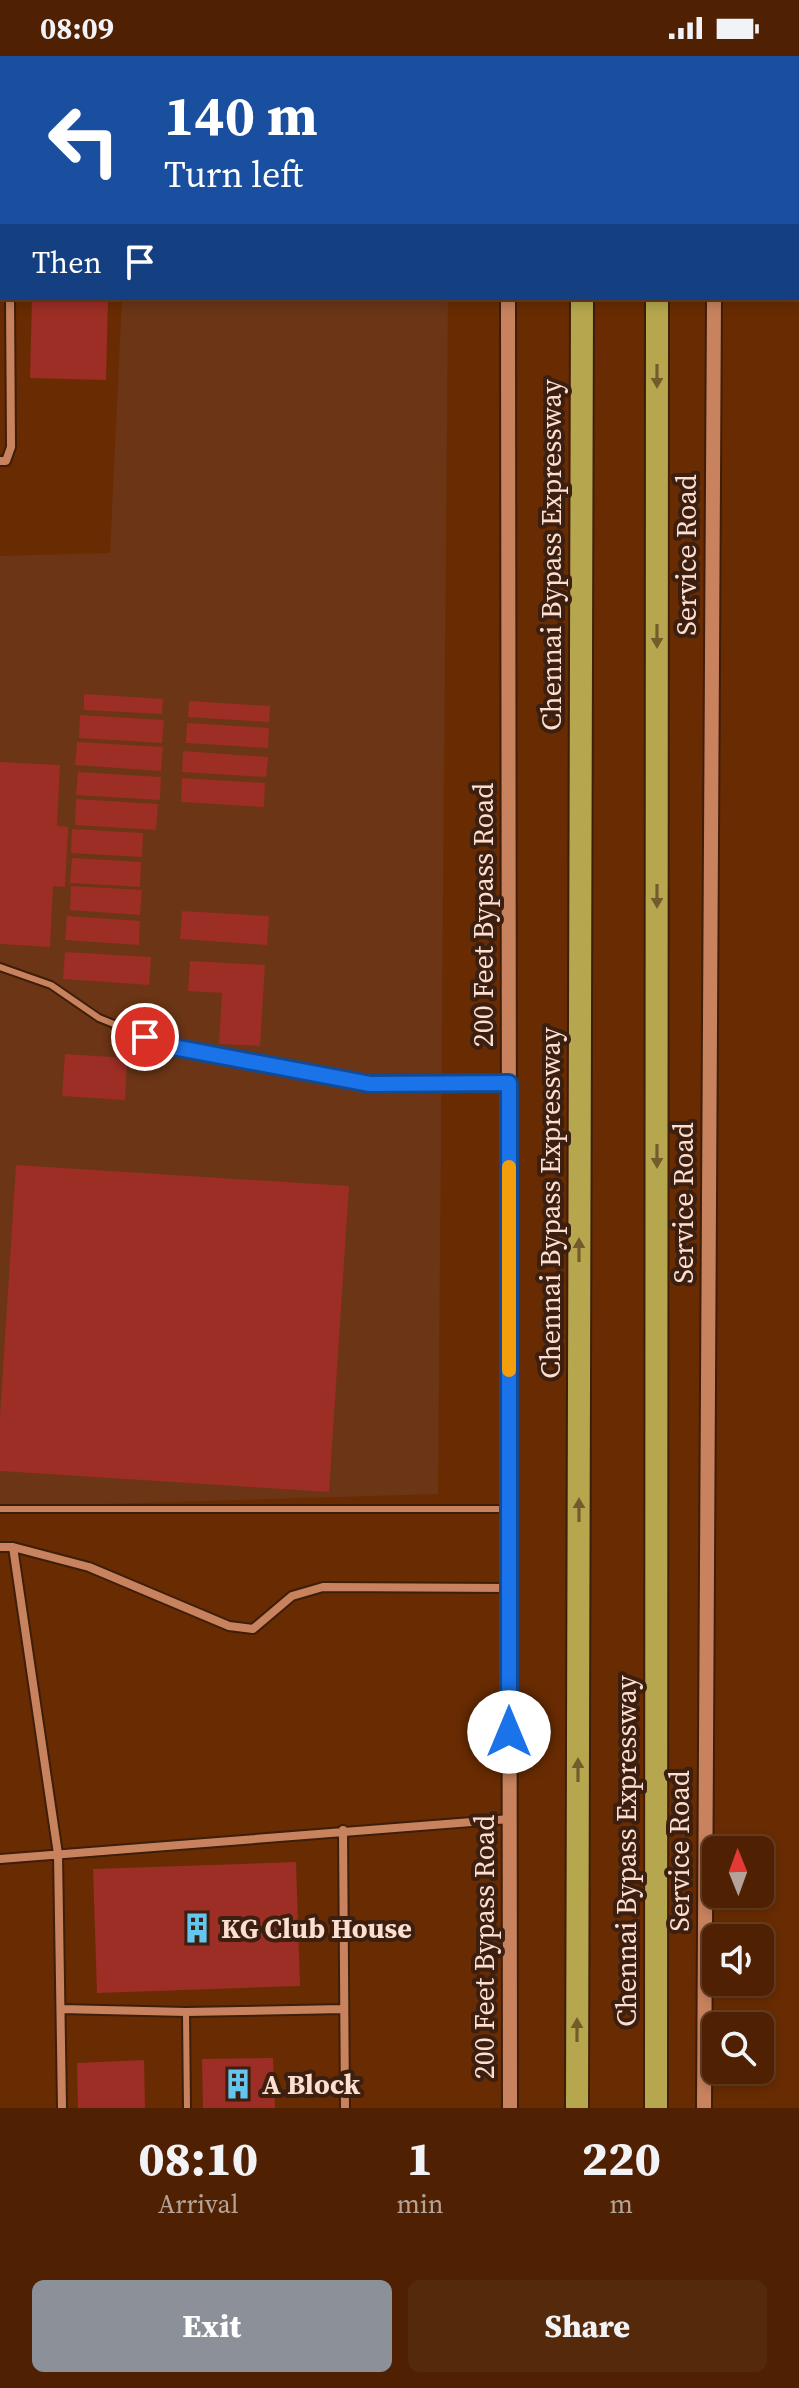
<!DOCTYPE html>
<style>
body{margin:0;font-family:"Source Serif 4",serif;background:#55290c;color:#f1f3f6;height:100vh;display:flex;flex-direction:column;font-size:30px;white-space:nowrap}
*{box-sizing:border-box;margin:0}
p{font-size:26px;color:#b3a399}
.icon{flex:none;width:44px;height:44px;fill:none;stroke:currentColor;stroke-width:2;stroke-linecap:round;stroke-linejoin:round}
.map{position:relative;height:2052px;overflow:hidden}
.details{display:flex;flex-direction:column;background:#4f2102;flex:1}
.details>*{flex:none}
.hud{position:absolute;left:0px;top:0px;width:800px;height:244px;box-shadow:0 4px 12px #0003,0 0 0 2px #663e24;background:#1a4fa0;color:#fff;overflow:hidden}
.needle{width:52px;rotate:359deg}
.buttons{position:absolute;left:702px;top:1780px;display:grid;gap:16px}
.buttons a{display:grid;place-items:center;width:72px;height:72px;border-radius:12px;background:#4f2102;box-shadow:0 4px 12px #0003,0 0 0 2px #663e24;font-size:40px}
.pin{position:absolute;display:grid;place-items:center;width:68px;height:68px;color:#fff;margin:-34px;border:4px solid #fff;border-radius:50%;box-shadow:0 2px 8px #0007}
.me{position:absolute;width:88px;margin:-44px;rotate:0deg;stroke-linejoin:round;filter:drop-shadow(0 0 6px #0008)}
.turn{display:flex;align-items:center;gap:28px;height:168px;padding:0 32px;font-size:36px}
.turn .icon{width:104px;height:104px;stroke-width:2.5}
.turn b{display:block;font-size:56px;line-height:68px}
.then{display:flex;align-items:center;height:76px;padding:0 32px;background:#0003;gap:16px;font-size:30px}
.eta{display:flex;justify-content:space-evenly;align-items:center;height:136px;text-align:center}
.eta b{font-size:48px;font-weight:800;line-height:56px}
.cta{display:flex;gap:16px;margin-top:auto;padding:16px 32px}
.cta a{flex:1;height:92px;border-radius:12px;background:#8c9099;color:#fff;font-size:32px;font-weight:800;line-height:92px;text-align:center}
.cta a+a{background:#55290c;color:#f1f3f6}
.status{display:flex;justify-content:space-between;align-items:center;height:56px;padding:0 40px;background:#4f2102;direction:ltr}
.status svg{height:22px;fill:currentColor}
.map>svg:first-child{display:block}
</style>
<div class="status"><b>08:09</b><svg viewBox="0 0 49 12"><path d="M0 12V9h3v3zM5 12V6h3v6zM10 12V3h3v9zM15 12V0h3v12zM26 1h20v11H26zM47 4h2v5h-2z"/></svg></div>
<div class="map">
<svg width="799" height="2052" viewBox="0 0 799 2052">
<rect width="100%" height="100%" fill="#692c02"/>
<!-- built -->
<path fill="#6b3516" d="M 0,0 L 452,0 L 2,2 L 0,222 Z
M 122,242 L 448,242 L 438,1438 L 0,1451 L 0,500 L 110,497 Z"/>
<!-- building -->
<path fill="#9c2e25" d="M 32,242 L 108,242 L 106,324 L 30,322 Z
M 84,638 L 163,643 L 162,658 L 84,654 Z
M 189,645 L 270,650 L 269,666 L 188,661 Z
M 80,659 L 164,664 L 162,687 L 79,682 Z
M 187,667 L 269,672 L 268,692 L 186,687 Z
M 77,686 L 163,691 L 161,715 L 75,709 Z
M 183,695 L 268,701 L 266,721 L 182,716 Z
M 0,706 L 60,709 L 57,770 L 68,771 L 65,831 L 53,830 L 50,891 L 0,888 Z
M 78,716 L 161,721 L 160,744 L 76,739 Z
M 182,722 L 265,727 L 264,751 L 181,746 Z
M 76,743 L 158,748 L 156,774 L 75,769 Z
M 72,773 L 143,777 L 142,801 L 71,797 Z
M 72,802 L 141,806 L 140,831 L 70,827 Z
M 71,830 L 142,834 L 140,859 L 70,854 Z
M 182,855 L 269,860 L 267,889 L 180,883 Z
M 67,860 L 140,865 L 139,889 L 65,884 Z
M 65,896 L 151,901 L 149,929 L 63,923 Z
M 190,905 L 265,909 L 260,990 L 219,988 L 222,937 L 188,935 Z
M 65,998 L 127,1002 L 125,1044 L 62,1040 Z
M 16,1109 L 349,1130 L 329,1436 L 0,1415 L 0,1360 Z
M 296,1806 L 300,1930 L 97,1937 L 93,1813 Z
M 273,2002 L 275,2052 L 203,2052 L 202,2003 Z
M 144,2004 L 145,2052 L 78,2052 L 77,2007 Z"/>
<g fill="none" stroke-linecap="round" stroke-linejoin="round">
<!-- service casing -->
<g stroke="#3e1d0a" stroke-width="10">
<path id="service" d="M 798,34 L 799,34
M 0,911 L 51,929 L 99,962 L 168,990 L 370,1028 L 509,1027
M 0,1453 L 509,1453
M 186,1956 L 187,2052"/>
</g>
<!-- minor casing -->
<g stroke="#3e1d0a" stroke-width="12">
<path id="minor" d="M 0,59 L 2,62
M 0,405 L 6,405 L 11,391 L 10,242
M 0,1491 L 13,1491 L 58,1798 L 62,2052
M 13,1491 L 89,1511 L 229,1570 L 253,1573 L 292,1540 L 323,1531 L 509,1532
M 343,1774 L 345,2052
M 0,1803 L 510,1763
M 61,1953 L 186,1956 L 344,1953"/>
</g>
<!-- tertiary casing -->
<g stroke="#3e1d0a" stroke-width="18">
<path id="tertiary" d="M 508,0 L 508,2
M 715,2 L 715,0
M 508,242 L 510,2052
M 704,2052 L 714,242"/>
</g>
<!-- trunk casing -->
<g stroke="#3e1d0a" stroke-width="26">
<path id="trunk" d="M 583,2 L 583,0
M 657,2 L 657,0
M 577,2052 L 582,242
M 656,2052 L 657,242"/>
</g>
<!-- service -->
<use href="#service" stroke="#c8835e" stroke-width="6"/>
<!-- minor -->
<use href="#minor" stroke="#c8835e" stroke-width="8"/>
<!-- tertiary -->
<use href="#tertiary" stroke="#c8835e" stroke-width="14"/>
<!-- trunk -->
<use href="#trunk" stroke="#b6a74e" stroke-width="22"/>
</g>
<!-- one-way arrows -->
<defs><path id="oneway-solid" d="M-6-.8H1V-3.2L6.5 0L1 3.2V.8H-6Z" transform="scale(2)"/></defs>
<g fill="#725c2c">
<use href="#oneway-solid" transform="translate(657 320) rotate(90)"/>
<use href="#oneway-solid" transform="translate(657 580) rotate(90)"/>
<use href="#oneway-solid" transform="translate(657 840) rotate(90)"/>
<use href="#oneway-solid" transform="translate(657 1100) rotate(90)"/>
<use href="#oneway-solid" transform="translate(579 1194) rotate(-90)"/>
<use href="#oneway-solid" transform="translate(579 1454) rotate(-90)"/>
<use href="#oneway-solid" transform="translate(578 1714) rotate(-90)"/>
<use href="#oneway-solid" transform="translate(577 1974) rotate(-90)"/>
</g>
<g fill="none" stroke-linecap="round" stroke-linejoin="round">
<!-- route casing -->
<g stroke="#114b97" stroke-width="20">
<path id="route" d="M 145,981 L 168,990 L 370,1028 L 509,1027 L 509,1676"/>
</g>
<!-- route -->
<use href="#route" stroke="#1a73e8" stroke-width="14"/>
<!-- slow -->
<path stroke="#f59e0b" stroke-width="14" d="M 509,1111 L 509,1314"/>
</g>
<!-- icons -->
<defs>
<g id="building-bare" transform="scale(2.4)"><path d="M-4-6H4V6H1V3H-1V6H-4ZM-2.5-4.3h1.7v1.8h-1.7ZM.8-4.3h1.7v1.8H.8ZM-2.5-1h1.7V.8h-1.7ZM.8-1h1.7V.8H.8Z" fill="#64c5ee" stroke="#3b1f10" stroke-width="2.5" paint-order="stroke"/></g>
</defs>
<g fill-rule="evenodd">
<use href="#building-bare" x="197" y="1872"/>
<use href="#building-bare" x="238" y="2028"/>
</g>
<g text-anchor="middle" stroke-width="8" stroke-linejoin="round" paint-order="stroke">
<!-- street labels -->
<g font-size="28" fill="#fddecf" stroke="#3b1f10">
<text transform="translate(551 499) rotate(-90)" y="10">Chennai Bypass Expressway</text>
<text transform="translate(686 499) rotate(-90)" y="10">Service Road</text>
<text transform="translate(483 859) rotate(-90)" y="10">200 Feet Bypass Road</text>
<text transform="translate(550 1147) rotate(-90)" y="10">Chennai Bypass Expressway</text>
<text transform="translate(683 1147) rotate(-90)" y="10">Service Road</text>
<text transform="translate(626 1795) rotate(-90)" y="10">Chennai Bypass Expressway</text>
<text transform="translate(679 1795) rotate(-90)" y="10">Service Road</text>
<text transform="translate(484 1891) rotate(-90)" y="10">200 Feet Bypass Road</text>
</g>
<!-- poi labels -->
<g font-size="28" font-weight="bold" fill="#fddecf" stroke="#3b1f10" text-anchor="start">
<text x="221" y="1882">KG Club House</text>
<text x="262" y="2038">A Block</text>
</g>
</g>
</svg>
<div class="buttons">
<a><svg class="needle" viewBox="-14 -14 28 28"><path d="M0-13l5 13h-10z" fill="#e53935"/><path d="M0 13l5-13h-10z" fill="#b3a399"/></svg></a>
<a><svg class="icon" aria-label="sound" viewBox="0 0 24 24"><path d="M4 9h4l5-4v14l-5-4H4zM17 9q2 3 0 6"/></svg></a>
<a><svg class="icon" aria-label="search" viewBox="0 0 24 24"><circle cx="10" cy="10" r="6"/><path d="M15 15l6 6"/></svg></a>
</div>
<div class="pin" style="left:145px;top:981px;background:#d93025"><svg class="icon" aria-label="arrive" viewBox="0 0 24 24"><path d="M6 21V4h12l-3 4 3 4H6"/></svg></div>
<svg class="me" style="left:509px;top:1676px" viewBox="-20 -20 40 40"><circle r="19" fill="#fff"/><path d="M0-13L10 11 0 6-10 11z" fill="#1a73e8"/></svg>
<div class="hud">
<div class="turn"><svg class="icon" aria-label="left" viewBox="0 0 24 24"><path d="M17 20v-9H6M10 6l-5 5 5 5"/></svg><div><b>140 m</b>Turn left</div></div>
<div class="then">Then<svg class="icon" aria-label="arrive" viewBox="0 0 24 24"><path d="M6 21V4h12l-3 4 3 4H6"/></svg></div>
</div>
</div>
<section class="details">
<div class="eta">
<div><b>08:10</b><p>Arrival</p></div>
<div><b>1</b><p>min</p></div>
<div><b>220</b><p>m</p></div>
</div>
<div class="cta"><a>Exit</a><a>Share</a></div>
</section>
